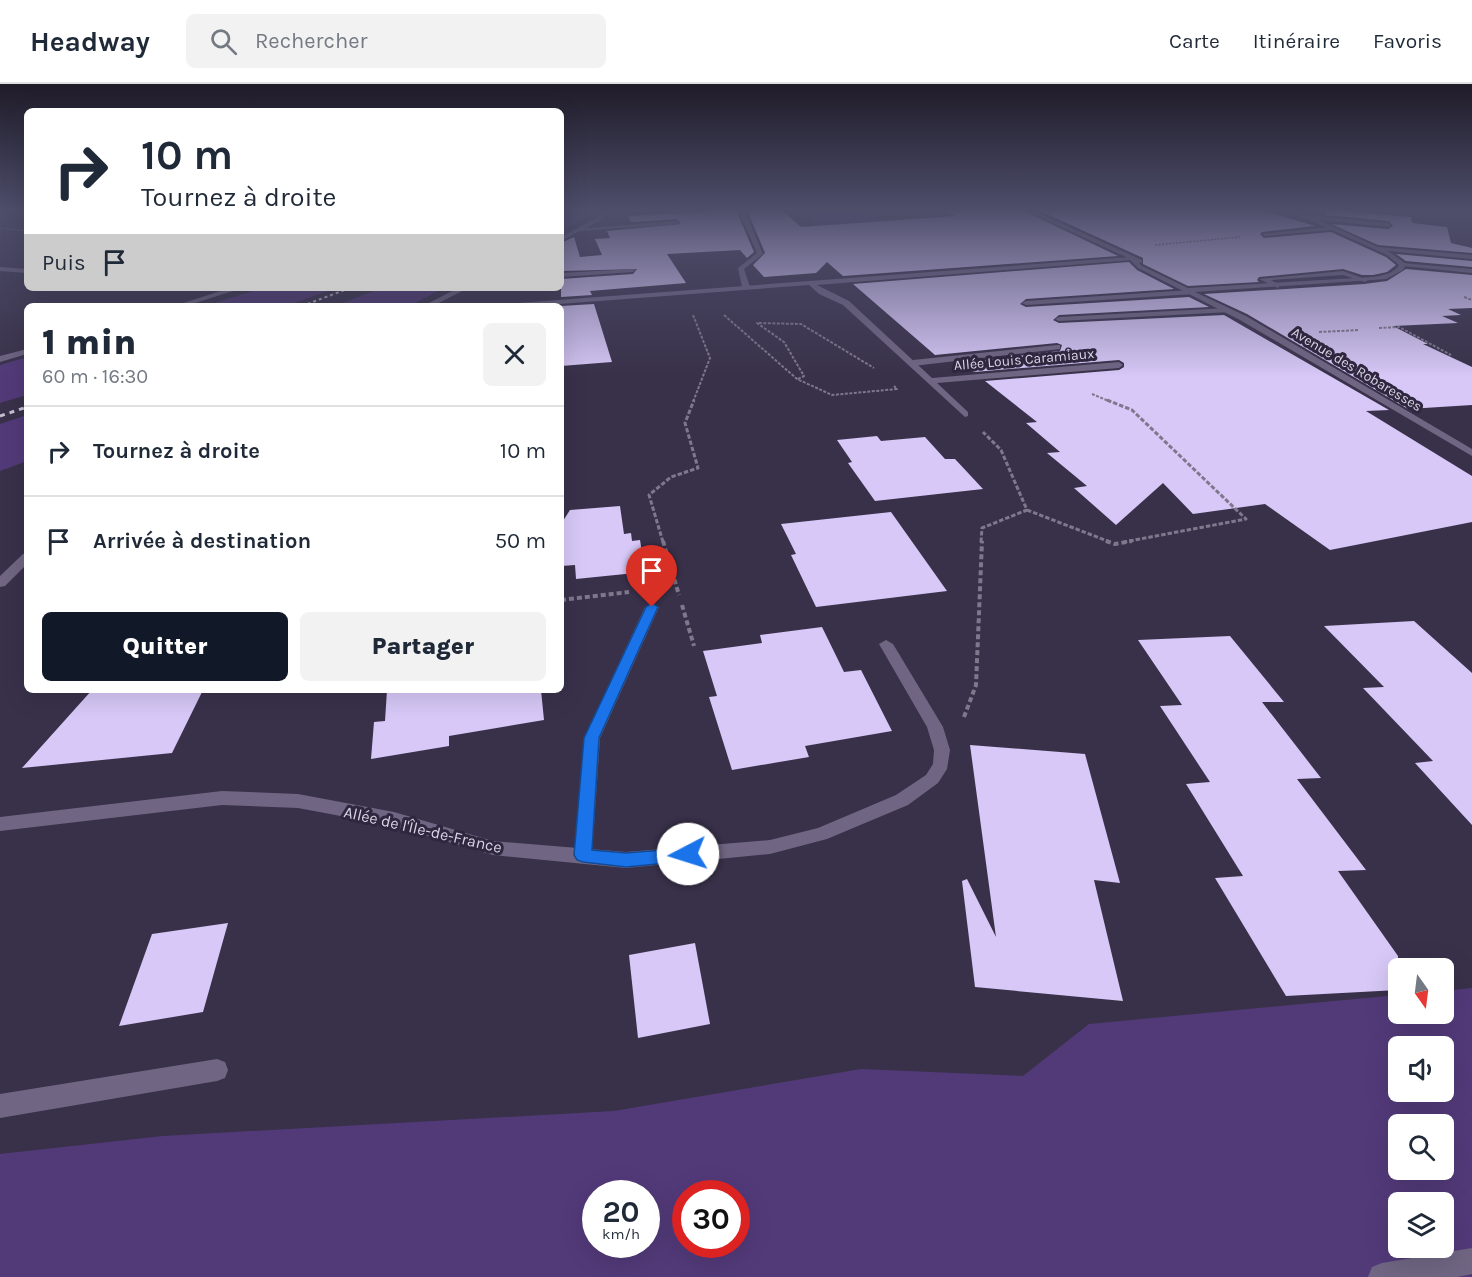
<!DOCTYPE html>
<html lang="fr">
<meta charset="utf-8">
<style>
body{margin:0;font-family:Karla,sans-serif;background:#f2f2f3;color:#1f2937;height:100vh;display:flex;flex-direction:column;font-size:22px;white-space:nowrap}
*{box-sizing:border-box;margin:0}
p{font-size:20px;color:#747a83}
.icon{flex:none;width:33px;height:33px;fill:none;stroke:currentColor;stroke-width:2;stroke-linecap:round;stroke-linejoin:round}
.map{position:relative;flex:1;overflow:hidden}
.panel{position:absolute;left:24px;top:219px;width:540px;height:390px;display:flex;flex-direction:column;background:#fff;border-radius:9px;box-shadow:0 6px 24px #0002}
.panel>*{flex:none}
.hud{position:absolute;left:24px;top:24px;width:540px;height:183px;border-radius:9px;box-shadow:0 6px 24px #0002;background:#fff;color:#1f2937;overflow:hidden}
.needle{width:39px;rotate:166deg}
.tools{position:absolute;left:1388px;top:874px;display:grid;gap:12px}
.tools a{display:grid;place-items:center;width:66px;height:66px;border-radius:9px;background:#fff;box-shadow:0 6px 24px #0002;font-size:30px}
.speed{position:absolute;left:582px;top:1096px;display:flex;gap:12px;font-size:30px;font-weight:700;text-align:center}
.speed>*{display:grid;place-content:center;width:78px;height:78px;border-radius:50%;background:#fff;box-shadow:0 6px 24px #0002;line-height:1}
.speed small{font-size:15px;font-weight:400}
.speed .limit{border:9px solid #d22;background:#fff;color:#111}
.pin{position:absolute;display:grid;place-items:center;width:51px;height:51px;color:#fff;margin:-62px -26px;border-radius:50% 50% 50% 0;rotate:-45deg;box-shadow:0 0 6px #0007}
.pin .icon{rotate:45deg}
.me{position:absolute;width:66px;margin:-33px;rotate:265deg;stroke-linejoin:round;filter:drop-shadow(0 0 4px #0008)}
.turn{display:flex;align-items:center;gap:21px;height:126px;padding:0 18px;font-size:27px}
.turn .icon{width:78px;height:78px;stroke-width:2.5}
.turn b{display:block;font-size:42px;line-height:51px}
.then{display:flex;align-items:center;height:57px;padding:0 18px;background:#0003;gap:12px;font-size:22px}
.round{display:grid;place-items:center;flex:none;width:63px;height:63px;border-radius:9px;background:#f2f2f3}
.headline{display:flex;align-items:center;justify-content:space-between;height:102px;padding:0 18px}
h1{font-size:36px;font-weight:800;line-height:45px}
.button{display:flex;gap:12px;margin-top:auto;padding:12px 18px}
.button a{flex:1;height:69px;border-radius:9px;background:#111827;color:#fff;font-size:24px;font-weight:800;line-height:69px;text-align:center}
.button a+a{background:#f2f2f3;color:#1f2937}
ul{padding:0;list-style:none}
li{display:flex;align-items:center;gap:18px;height:90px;padding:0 18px;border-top:2px solid #e0e1e3}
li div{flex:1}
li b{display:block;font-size:22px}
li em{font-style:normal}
header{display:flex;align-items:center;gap:36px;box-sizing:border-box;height:84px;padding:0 30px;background:#fff;border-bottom:2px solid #e0e1e3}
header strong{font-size:28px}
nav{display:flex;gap:33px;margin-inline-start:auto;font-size:21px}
.search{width:420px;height:54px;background:#f2f2f3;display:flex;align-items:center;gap:15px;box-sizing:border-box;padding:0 21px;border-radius:9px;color:#747a83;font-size:22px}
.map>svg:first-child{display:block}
</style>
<header>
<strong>Headway</strong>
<div class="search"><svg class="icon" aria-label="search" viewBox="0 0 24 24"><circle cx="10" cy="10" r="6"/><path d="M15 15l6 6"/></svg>Rechercher</div>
<nav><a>Carte</a><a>Itinéraire</a><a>Favoris</a></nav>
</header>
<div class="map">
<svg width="1472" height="1193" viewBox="0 0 1472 1193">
<rect width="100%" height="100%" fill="#39314a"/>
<!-- green -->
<path fill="#523a79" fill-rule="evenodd" d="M 561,126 L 597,126 L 561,148 Z
M 804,126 L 873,126 L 874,136 L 901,154 L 820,147 Z
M 262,204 L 336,204 L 286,222 L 205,222 Z
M 381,204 L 444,204 L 409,222 L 335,222 Z
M 27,273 L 27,311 L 0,319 L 0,281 Z
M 27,331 L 27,377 L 0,387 L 0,340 Z
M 1472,904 L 1472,1193 L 0,1193 L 0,1070 L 163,1052 L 614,1027 L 861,985 L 1023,992 L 1089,940 L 1398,911 L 1398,930 L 1443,930 L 1443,907 ZM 1398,963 L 1443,963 L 1443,1008 L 1398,1008 ZM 1398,1041 L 1443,1041 L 1443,1086 L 1398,1086 ZM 596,1110 L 646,1110 L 646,1161 L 596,1161 ZM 686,1110 L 736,1110 L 736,1161 L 686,1161 ZM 1398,1119 L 1443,1119 L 1443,1164 L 1398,1164 Z"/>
<!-- building -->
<path fill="#d7c8f7" d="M 736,126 L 754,168 L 747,174 L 740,166 L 667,170 L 686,199 L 590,207 L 592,211 L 561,213 L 561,195 L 633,190 L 637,185 L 561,187 L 561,159 L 574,153 L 580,173 L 602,171 L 595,155 L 610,154 L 607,147 L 681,140 L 677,135 L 631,138 L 628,132 Z
M 747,126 L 782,126 L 801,143 L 955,132 L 945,126 L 1022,126 L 1118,172 L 843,192 L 827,178 L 816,189 L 764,193 L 753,181 L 765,169 Z
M 1038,126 L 1262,126 L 1315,142 L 1262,148 L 1260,150 L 1264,154 L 1331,148 L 1386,173 L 1396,181 L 1387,188 L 1373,191 L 1362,191 L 1343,185 L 1259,193 L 1257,196 L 1259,198 L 1188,202 L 1143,180 L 1143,174 Z
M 1326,126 L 1411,133 L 1412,139 L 1447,143 L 1451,159 L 1472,164 L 1472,169 L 1378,161 L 1331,140 L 1388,145 L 1393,142 L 1389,137 L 1325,131 Z
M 1396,170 L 1472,177 L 1472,183 L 1406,177 Z
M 1129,178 L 1137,186 L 1174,205 L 1026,215 L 1020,220 L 1026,223 L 1189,213 L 1209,223 L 1059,231 L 1053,236 L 1059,239 L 1224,231 L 1389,326 L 1366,327 L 1472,392 L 1472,438 L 1330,466 L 1265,420 L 1193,430 L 1163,399 L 1116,441 L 1074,404 L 1087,402 L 1047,369 L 1060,368 L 1026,339 L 1037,338 L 985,297 L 1119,286 L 1124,283 L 1124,279 L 1119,276 L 974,288 L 961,279 L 1060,267 L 1062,261 L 1057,259 L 935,271 L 853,200 Z
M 1406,185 L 1472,191 L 1472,224 L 1448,225 L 1461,231 L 1442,232 L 1458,239 L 1393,242 L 1428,260 L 1423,260 L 1472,283 L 1472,321 L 1408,325 L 1247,230 L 1204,210 L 1364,200 L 1387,197 Z
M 594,220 L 612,278 L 561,282 L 561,222 Z
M 877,352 L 881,357 L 925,353 L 945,375 L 955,375 L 983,405 L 875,417 L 848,379 L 852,378 L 837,356 Z
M 620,422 L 624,450 L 631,449 L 632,457 L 640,456 L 645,488 L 576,495 L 575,481 L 561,482 L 561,440 L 570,426 Z
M 891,428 L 947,507 L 816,523 L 791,471 L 796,470 L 781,440 Z
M 1414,537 L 1472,589 L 1472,741 L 1415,679 L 1433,677 L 1363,604 L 1384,603 L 1324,542 Z
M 822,543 L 844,588 L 861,586 L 892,647 L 805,662 L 809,673 L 732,686 L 709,613 L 717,612 L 703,567 L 762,559 L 760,551 Z
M 1230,552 L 1284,618 L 1262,618 L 1321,694 L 1297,695 L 1366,786 L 1338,787 L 1398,872 L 1398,906 L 1286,912 L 1215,794 L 1243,792 L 1186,700 L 1210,698 L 1160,622 L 1182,621 L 1138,556 Z
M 92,606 L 203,606 L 172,669 L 22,684 Z
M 387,606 L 541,606 L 544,636 L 449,652 L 449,662 L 371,675 L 374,638 L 385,637 Z
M 970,661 L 1085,670 L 1120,799 L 1094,796 L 1123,917 L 975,903 L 962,797 L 967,795 L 996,853 Z
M 228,839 L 203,928 L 119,942 L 152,850 Z
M 695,859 L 710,940 L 638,954 L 629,871 Z"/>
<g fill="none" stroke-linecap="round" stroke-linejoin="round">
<!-- path-far3 -->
<path stroke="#7f788d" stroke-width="1.5" stroke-dasharray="2 1.5" stroke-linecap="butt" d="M 1472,130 L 1457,130 L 1472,134
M 0,144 L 27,147
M 1155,161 L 1240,153"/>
<!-- path-far2 -->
<path stroke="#7f788d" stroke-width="2" stroke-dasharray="3 1.5" stroke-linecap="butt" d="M 1464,213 L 1472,216
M 693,231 L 710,274 L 693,318
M 724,231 L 797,295 L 832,311 L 897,305 L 894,302
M 1379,244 L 1399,243 L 1451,271
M 1319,248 L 1359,246
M 798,295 L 804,292 L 784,258 L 757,239 L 801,240 L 874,284
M 1092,310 L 1111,318"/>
<!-- path-far1 -->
<path stroke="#7f788d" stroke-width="3" stroke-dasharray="4.5 2" stroke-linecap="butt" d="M 1107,316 L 1132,326 L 1246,435 L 1124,458
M 1027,426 L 1110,458
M 663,458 L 649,411 L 671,393 L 698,384 L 685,339 L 694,316
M 981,458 L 982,444 L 1027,426 L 1001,366 L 983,348"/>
<!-- path -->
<path stroke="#7f788d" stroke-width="4" stroke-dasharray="5 3" stroke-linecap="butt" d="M 663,457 L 679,511
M 1106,457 L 1115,460 L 1132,457
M 561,516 L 629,508
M 682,521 L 694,562
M 964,633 L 976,601 L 982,457"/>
<!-- lane -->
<path fill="#706683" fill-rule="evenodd" d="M 738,126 L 744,126 L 763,170 L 744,185 L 750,203 L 746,205 L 742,203 L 738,184 L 757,169 Z
M 677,137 L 679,140 L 581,147 L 578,145 Z
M 1401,179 L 1472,185 L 1472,189 L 1403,182 Z
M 0,183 L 27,185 L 27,189 L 0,187 Z
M 1343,187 L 1368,196 L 1365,198 L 1343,191 L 1271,196 L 1280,201 L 1278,204 L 1259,195 Z
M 1191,206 L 1194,210 L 1026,221 L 1022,219 L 1026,217 Z
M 1227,224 L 1230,228 L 1059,237 L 1055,235 L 1059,233 Z
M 1057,261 L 1060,261 L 1060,265 L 913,282 L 909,279 L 913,276 Z
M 652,519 L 659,523 L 600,654 L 592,771 L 590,776 L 583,779 L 576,776 L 574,771 L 584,654 L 645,523 Z
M 217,975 L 225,978 L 228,986 L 225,994 L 217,997 L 0,1034 L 0,1010 Z"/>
<!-- street -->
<path fill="#706683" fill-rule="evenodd" d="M 604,126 L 610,126 L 599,137 L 561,157 L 561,153 L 595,135 Z
M 1301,131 L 1388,139 L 1391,141 L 1388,143 L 1299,134 Z
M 1329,143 L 1331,146 L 1265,152 L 1262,150 Z
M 1378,163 L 1472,171 L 1472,175 L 1376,166 Z
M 1130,173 L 1132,176 L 817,201 L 849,217 L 932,294 L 1119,278 L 1123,281 L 1119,284 L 937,299 L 968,328 L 968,332 L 965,333 L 843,221 L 819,210 L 809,201 L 533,222 L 499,222 L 503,220 Z
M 635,185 L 633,188 L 561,193 L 561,189 Z
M 230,204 L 242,204 L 186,222 L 174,222 Z
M 458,204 L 468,204 L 433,222 L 423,222 Z
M 27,265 L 27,270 L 0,278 L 0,272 Z
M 27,469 L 27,480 L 5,502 L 0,503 L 0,492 L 23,470 Z
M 886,556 L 893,560 L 943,643 L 950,666 L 947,685 L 938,699 L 908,721 L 827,755 L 770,770 L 626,784 L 493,771 L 394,742 L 298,724 L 222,721 L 0,747 L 0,733 L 222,707 L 298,710 L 394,728 L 493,757 L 626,768 L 770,756 L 818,744 L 896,711 L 926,691 L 933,680 L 934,666 L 927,643 L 879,560 Z"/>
<!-- secondary -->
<path fill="#706683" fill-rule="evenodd" d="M 1032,126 L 1142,176 L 1142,178 L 1139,179 L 1142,182 L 1188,204 L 1373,193 C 1382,192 1395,189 1399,181 L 1387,171 L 1288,126 L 1296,126 L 1391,169 L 1406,180 L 1403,186 L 1386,195 L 1195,208 L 1246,232 L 1472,365 L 1472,372 L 1240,236 L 1138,184 L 1128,174 L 1024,126 Z
M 1472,1164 L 1472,1190 L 1457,1193 L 1368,1193 L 1372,1183 L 1382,1179 Z"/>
<!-- rail-far1 -->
<path stroke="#c6c0d1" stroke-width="2" stroke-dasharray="3 3" stroke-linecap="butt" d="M 302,222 L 350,204"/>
<!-- rail -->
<path stroke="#c6c0d1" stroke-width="3" stroke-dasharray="5 5" stroke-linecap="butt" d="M 0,332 L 27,323"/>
</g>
<!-- sky -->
<linearGradient id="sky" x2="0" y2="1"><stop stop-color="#1f1b29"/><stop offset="0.43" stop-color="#4e4e6b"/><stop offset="1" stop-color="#4e4e6b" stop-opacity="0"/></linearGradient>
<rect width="1472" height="293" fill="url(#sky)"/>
<!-- route -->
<path fill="#1a73e8" stroke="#114b97" stroke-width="1.5" d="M 652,519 L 658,523 L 599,654 L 592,766 L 626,769 L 688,764 L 694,766 L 696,770 L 694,775 L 688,777 L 626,783 L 583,778 L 577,776 L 574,771 L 584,654 L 646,523 Z"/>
<g text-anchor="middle" stroke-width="6" stroke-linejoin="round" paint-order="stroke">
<!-- far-street labels -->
<g font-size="14" fill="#d9d4e4" stroke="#2f273f">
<text transform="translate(1024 275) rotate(-5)" y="5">Allée Louis Caramiaux</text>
<text transform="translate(1357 285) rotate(31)" y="5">Avenue des Robaresses</text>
</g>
<!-- street labels -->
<g font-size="16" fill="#d9d4e4" stroke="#2f273f">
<text transform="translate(423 745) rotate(13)" y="6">Allée de l'Île-de-France</text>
</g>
</g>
</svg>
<div class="tools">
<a><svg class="needle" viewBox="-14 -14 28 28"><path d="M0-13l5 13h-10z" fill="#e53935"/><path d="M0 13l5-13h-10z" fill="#747a83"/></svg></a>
<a><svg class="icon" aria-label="sound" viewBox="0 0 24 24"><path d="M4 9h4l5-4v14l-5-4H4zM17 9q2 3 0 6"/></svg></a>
<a><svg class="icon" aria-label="search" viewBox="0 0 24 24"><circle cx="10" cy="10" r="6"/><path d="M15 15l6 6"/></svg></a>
<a><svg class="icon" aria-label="layers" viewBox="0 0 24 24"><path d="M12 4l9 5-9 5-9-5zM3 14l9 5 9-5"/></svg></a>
</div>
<div class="speed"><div>20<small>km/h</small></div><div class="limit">30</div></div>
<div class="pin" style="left:652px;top:523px;background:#d93025"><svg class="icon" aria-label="arrive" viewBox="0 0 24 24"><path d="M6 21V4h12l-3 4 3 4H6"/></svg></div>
<svg class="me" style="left:688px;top:770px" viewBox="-20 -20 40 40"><circle r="19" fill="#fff"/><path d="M0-13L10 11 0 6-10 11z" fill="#1a73e8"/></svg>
<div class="hud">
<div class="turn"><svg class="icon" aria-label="right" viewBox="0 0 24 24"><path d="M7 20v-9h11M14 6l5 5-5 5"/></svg><div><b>10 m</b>Tournez à droite</div></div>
<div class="then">Puis<svg class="icon" aria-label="arrive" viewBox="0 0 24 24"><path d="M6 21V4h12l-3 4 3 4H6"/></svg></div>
</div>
<section class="panel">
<div class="headline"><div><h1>1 min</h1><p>60 m · 16:30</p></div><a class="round"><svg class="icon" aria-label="close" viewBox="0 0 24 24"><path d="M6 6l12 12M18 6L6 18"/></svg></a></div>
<ul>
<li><svg class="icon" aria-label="right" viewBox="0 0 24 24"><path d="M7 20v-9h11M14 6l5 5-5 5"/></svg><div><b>Tournez à droite</b></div><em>10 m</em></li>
<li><svg class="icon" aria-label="arrive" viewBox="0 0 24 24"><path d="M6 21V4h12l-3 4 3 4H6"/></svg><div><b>Arrivée à destination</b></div><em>50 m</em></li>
</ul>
<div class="button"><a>Quitter</a><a>Partager</a></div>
</section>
</div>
